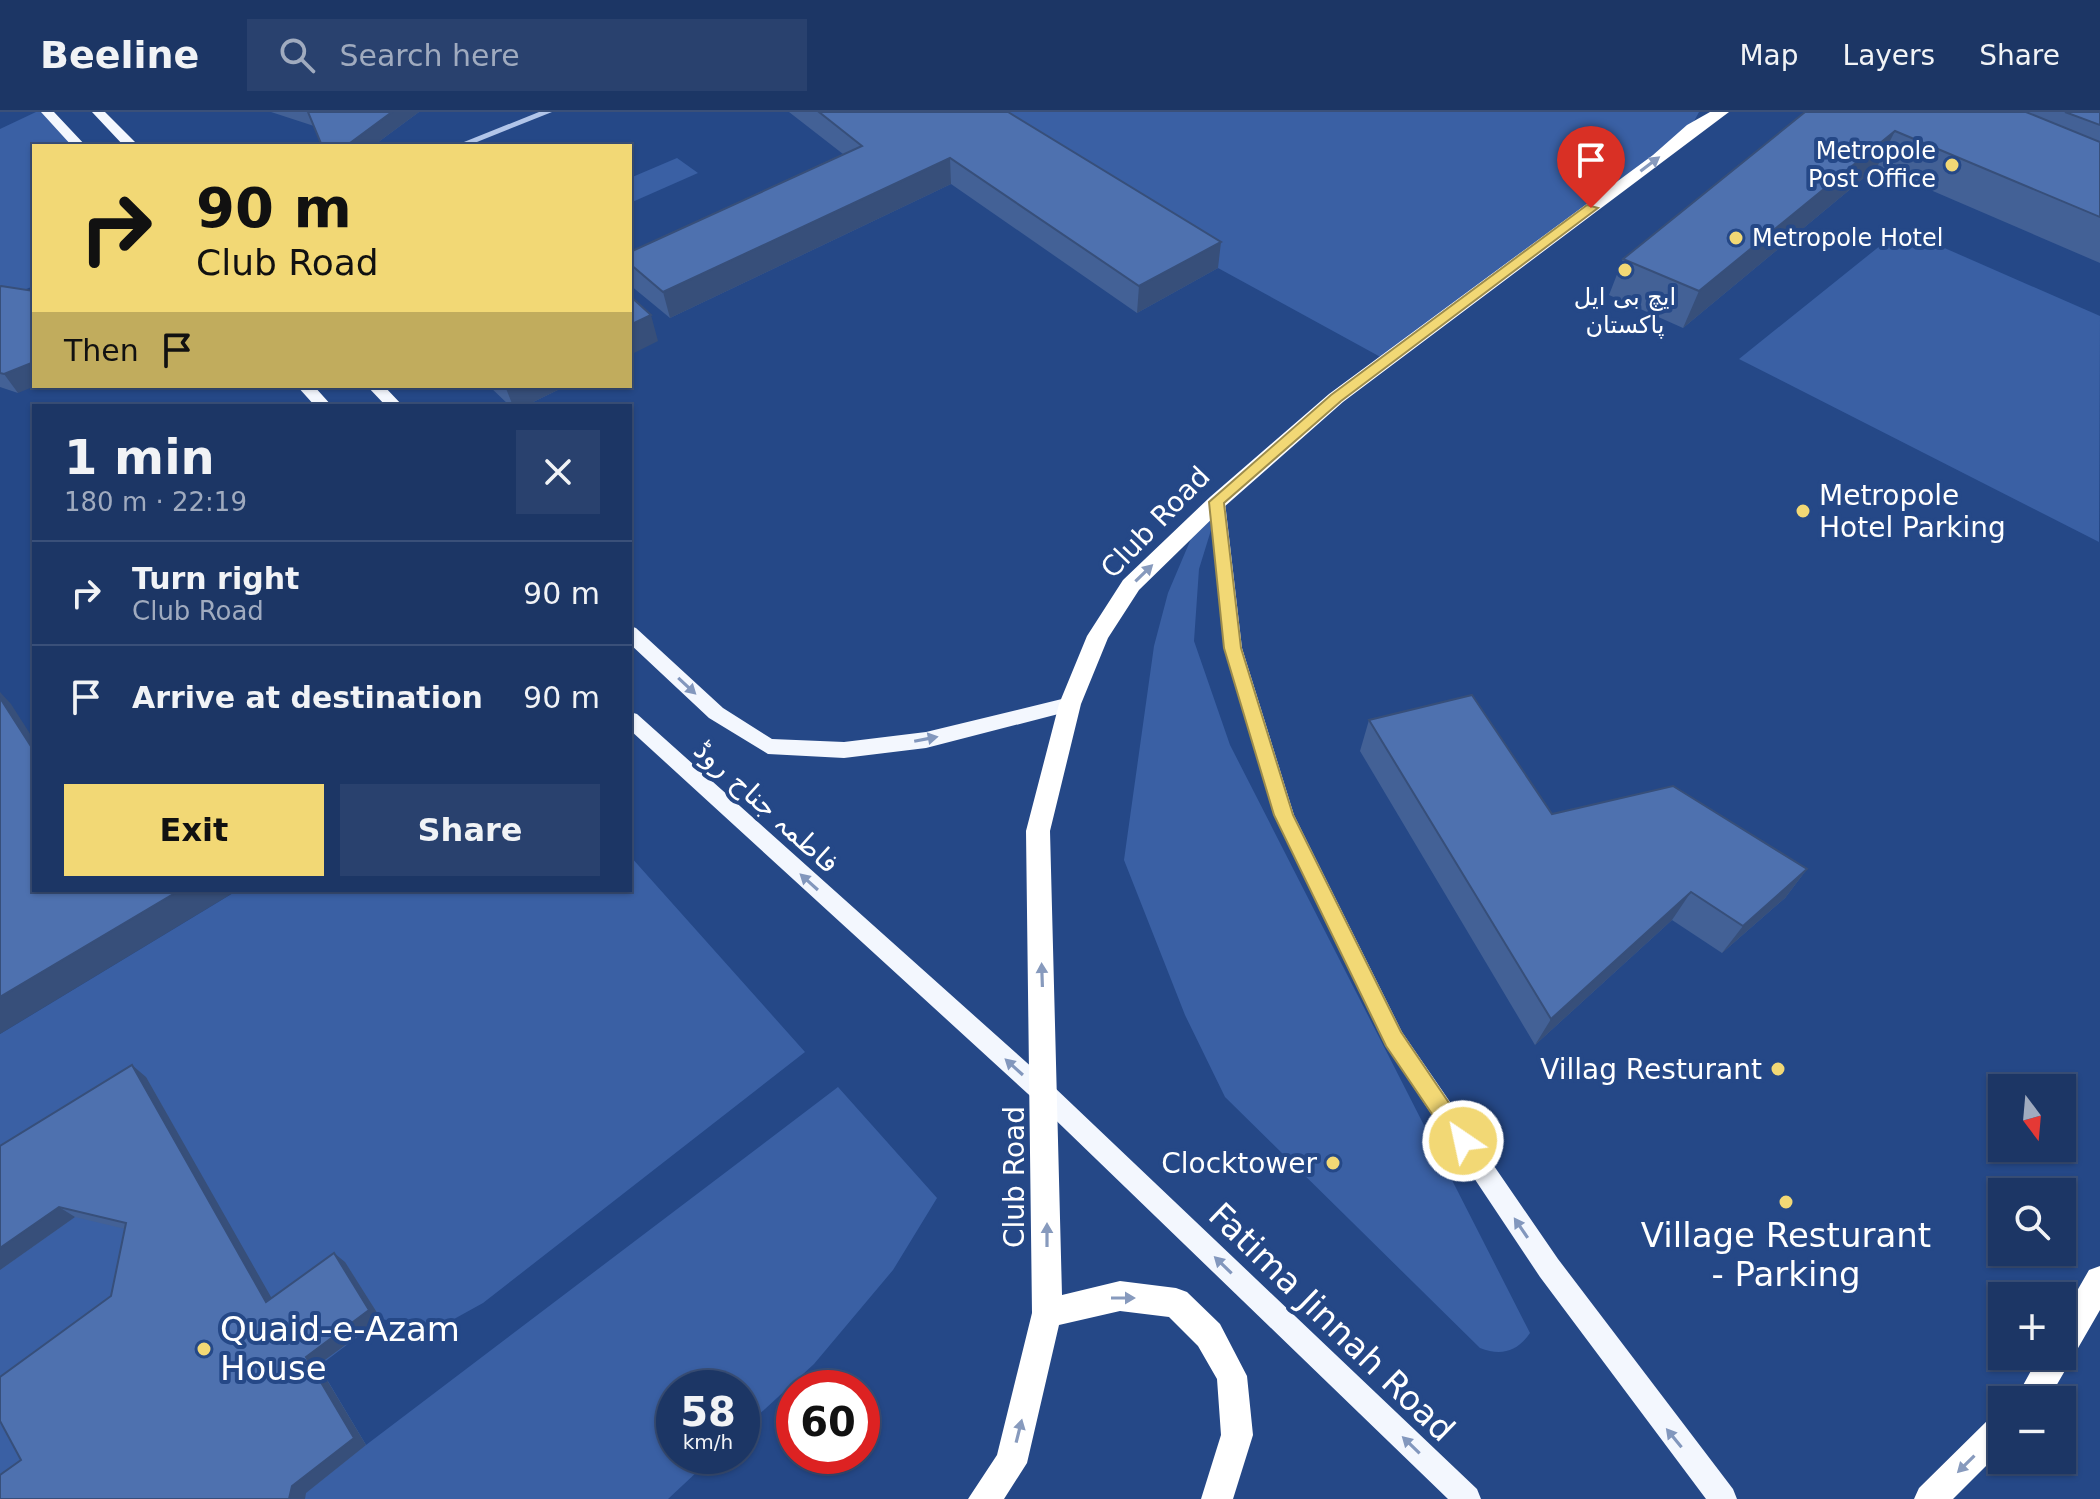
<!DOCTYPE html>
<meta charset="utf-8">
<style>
body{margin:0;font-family:"DejaVu Sans",Vazirmatn,sans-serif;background:#29416e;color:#f1f3f6;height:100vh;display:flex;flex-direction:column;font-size:30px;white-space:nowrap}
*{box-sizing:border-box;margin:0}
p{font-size:26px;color:#a0abbf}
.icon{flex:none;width:44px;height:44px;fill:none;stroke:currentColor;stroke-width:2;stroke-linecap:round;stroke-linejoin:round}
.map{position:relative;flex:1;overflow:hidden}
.sheet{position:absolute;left:32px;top:292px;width:600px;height:488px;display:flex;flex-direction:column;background:#1c3665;border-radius:0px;box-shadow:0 2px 6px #0004,0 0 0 2px #3a5079}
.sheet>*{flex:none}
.top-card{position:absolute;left:32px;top:32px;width:600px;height:244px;border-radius:0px;box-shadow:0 2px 6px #0004,0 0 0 2px #3a5079;background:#f2d875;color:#111;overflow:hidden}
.needle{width:52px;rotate:164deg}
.tools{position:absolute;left:1988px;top:962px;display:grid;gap:16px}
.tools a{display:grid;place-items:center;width:88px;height:88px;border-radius:0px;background:#1c3665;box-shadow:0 2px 6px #0004,0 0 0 2px #3a5079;font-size:40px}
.speed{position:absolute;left:656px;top:1258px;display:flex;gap:16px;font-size:40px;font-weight:700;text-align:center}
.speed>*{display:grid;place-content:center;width:104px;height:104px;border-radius:50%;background:#1c3665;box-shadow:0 2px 6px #0004,0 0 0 2px #3a5079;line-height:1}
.speed small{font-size:20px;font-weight:400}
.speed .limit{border:12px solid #d22;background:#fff;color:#111}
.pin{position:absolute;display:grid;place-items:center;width:68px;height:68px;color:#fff;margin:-82px -34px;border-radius:50% 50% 50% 0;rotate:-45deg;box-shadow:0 0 8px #0007}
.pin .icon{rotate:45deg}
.me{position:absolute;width:88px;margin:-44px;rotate:326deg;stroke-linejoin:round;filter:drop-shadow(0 0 6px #0008)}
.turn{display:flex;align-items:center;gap:28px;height:168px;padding:0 32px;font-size:36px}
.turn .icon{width:104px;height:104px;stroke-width:2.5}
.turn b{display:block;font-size:56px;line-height:68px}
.then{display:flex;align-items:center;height:76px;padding:0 32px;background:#0003;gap:16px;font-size:30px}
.round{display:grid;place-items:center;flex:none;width:84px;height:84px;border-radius:0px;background:#29416e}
.headline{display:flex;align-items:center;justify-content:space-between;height:136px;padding:0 32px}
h1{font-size:48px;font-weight:700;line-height:60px}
.action{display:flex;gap:16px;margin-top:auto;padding:16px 32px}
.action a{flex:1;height:92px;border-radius:0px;background:#f2d875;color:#111;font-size:32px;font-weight:700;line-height:92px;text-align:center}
.action a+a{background:#29416e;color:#f1f3f6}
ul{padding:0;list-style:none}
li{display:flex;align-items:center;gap:24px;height:104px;padding:0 32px;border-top:2px solid #3a5079}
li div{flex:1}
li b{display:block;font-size:30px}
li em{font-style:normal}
header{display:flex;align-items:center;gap:48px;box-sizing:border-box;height:112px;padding:0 40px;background:#1c3665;border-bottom:2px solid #3a5079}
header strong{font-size:38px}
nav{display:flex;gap:44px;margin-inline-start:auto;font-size:28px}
.search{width:560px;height:72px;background:#29416e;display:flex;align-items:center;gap:20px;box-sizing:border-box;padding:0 28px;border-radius:0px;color:#a0abbf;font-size:30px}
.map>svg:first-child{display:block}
</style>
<header>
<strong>Beeline</strong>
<div class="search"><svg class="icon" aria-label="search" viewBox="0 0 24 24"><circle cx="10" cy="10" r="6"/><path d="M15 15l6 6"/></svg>Search here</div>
<nav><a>Map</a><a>Layers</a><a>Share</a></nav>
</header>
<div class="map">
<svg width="2100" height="1387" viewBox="0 0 2100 1387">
<rect width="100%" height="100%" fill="#254887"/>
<!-- green -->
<path fill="#3a60a4" d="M 36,0 L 45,0 L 77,34 L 34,34 L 34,174 L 0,187 L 0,17 Z
M 988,0 L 1699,0 L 1691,15 L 1386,248 L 1218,156 Z
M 677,46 L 698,61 L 630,91 L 630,66 Z
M 1901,117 L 2100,204 L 2099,430 L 1739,247 Z
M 1207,389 L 1220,389 L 1199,457 L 1194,529 L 1230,633 L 1530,1221 C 1517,1240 1501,1244 1480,1236 L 1225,985 L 1185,903 L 1124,748 L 1154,534 L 1168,481 Z
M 630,744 L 805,940 L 483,1191 L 436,1217 L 381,1207 L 319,1254 L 366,1333 L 838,975 L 937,1086 L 893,1158 L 814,1252 L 742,1318 L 742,1276 L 674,1276 L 674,1344 L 714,1344 L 668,1387 L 0,1387 L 0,922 L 238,778 L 630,778 Z"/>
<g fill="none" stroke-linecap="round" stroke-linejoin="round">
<!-- minor -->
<path fill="#b1c5e9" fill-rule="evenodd" d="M 539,0 L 552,0 L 467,34 L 454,34 Z"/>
<!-- major -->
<path fill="#f3f7fe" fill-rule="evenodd" d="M 41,0 L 54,0 L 86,34 L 72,34 Z
M 92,0 L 105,0 L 139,34 L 124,34 Z
M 297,274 L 314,274 L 332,294 L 315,294 Z
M 367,274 L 384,274 L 403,294 L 386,294 Z
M 1217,384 L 1225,390 L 1242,536 L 1294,703 L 1402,920 L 1558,1147 L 1733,1377 L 1737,1387 L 1706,1387 L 1540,1165 L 1386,934 L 1274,703 L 1224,536 L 1209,390 Z
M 630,514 L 636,516 L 723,596 L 772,627 L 844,630 L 926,620 L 1070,585 L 1079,592 L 1070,599 L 926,636 L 844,646 L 768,642 L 709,606 L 630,532 Z
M 630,600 L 637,602 L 1054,975 L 1477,1377 L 1481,1387 L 1448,1387 L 1038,991 L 630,618 Z"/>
<!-- highway -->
<path fill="#fff" fill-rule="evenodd" d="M 1710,0 L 1729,0 L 1343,290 L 1224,395 L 1139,478 L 1108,526 L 1081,592 L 1050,719 L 1062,1183 L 1120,1169 L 1176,1176 L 1187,1180 L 1220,1212 L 1247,1264 L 1253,1323 L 1233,1387 L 1201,1387 L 1221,1323 L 1217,1267 L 1198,1234 L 1169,1205 L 1120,1199 L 1059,1213 L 1027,1351 L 1004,1387 L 968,1387 L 997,1343 L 1032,1201 L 1026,719 L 1059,592 L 1087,524 L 1123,468 L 1210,385 L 1329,282 L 1653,43 L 1687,13 Z
M 2100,1154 L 2100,1198 L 2048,1288 L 2015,1288 L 2039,1244 L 2062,1244 L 2062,1205 L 2089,1158 Z
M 2002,1300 L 2002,1338 L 1953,1387 L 1914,1387 L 1919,1376 L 1991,1305 Z"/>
</g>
<!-- wall -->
<path fill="#436196" d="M 271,0 L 419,0 L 373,34 L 322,34 L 314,14 Z
M 789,0 L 1008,0 L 1218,156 L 1137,201 L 951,72 L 670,206 L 630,173 L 630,140 L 843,42 Z
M 1805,0 L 2100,0 L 2100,151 L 1877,55 L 1683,216 L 1609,183 L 1623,147 Z
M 0,175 L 18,281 L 0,275 Z
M 489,274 L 566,274 L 525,294 L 510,294 Z
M 1369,608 L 1552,702 L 1807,757 L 1785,786 L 1722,841 L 1672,808 L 1535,933 L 1360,639 Z
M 146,965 L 271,1186 L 345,1150 L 381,1207 L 318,1253 L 366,1333 L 306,1381 L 21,1348 L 111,1184 L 125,1117 L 75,1105 L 0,1158 Z"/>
<!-- shaded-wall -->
<path fill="#374f7a" d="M 392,0 L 419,0 L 373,34 L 342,34 Z
M 1895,19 L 1877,55 L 1683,216 L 1699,179 Z
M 950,46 L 951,72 L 670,206 L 663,180 Z
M 1221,130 L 1218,156 L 1137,201 L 1139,174 Z
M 651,203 L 658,229 L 630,243 L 630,213 Z
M 34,250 L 35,274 L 18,281 L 4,262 Z
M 505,274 L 566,274 L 525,294 L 513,294 Z
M 0,580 L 11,592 L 34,628 L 34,639 L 0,586 Z
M 1807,757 L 1785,786 L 1722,841 L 1743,814 Z
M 180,778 L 238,778 L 0,922 L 0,885 Z
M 1691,780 L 1672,808 L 1535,933 L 1551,907 Z
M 132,953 L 146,965 L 279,1199 L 266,1190 Z
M 59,1095 L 75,1105 L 0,1158 L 0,1136 Z
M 334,1141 L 345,1150 L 381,1207 L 318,1253 L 366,1333 L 306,1381 L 305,1387 L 289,1387 L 306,1245 Z"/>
<!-- building -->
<path fill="#4e71af" stroke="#374f7a" stroke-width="2" d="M 308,0 L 392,0 L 350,31 L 342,34 L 322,34 Z
M 819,0 L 1008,0 L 1221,130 L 1139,174 L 950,46 L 663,180 L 630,152 L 630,140 L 862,34 Z
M 1805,0 L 2026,0 L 2100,30 L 2100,105 L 1895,19 L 1699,179 L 1623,147 Z
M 2065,0 L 2100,0 L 2100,13 Z
M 1,174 L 34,179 L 34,250 L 4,262 L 0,261 L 0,175 Z
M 630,184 L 651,203 L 630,213 Z
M 1472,583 L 1552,702 L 1673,674 L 1807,757 L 1743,814 L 1691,780 L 1551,907 L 1369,608 Z
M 0,586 L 34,639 L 34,778 L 180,778 L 0,885 Z
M 132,953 L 266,1190 L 334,1141 L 369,1198 L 306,1245 L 354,1326 L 292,1374 L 289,1387 L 0,1387 L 0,1363 L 21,1348 L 0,1309 L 0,1265 L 111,1184 L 126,1111 L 59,1095 L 0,1136 L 0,1034 Z"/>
<!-- one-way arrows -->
<defs><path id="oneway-solid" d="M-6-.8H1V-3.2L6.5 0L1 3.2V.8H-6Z" transform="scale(2)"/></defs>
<g fill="#879abd">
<use href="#oneway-solid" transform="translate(1650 52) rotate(-37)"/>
<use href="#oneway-solid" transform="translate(1144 461) rotate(-44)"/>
<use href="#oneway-solid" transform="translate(1042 863) rotate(-92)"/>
<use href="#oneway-solid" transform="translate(1047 1123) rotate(-90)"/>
<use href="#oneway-solid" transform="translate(1123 1186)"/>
<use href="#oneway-solid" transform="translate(1019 1319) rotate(-76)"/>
<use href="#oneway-solid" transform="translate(1966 1352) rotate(135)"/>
</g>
<g fill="#8297bd">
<use href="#oneway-solid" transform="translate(687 574) rotate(43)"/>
<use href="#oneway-solid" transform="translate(926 627) rotate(-11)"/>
<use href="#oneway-solid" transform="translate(809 770) rotate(-138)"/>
<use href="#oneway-solid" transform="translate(1014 955) rotate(-138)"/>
<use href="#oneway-solid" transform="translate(1521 1116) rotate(-124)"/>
<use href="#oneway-solid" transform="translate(1223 1153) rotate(-136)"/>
<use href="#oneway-solid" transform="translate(1674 1326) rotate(-129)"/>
<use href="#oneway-solid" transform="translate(1411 1333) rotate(-136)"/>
</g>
<!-- route -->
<path fill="#f2d875" stroke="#9d8c4c" stroke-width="2" d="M 1587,93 L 1598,96 L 1341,289 L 1224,391 L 1241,536 L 1293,703 L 1401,920 L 1470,1022 L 1473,1029 L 1470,1036 L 1463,1039 L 1455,1036 L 1386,934 L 1274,703 L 1224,536 L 1209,390 L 1331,283 Z"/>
<!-- markers -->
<g fill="#f2d875" stroke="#254887" stroke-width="3">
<circle cx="1952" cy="53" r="8"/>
<circle cx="1736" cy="126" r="8"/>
<circle cx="1625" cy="158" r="8"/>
<circle cx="1803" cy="399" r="8"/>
<circle cx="1778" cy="957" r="8"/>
<circle cx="1333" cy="1051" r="8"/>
<circle cx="1786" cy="1090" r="8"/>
<circle cx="204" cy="1237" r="8"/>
</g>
<g text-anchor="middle" stroke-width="8" stroke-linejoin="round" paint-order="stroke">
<!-- far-poi labels -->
<g font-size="24" fill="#fff" stroke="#254887" text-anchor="end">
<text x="1936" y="47">Metropole<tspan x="1936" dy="28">Post Office</tspan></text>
<text x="1752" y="134" text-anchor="start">Metropole Hotel</text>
<text x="1625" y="193" text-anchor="middle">ایچ بی ایل<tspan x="1625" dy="28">پاکستان</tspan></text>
</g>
<!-- poi labels -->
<g font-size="28" fill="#fff" stroke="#254887" text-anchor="end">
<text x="1819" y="393" text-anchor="start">Metropole<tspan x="1819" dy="32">Hotel Parking</tspan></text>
<text x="1762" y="967">Villag Resturant</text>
<text x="1317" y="1061">Clocktower</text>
</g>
<!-- street labels -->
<g font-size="28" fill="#fff" stroke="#254887">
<text transform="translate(1155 410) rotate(-46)" y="10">Club Road</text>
<text transform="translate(767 694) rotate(42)" y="10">فاطمہ جناح روڈ</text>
<text transform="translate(1014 1065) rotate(-90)" y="10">Club Road</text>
</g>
<!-- near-poi labels -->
<g font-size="34" fill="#fff" stroke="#254887">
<text x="1786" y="1135">Village Resturant<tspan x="1786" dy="39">- Parking</tspan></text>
<text x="220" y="1229" text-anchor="start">Quaid-e-Azam<tspan x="220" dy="39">House</tspan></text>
</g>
<!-- near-street labels -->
<g font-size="34" fill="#fff" stroke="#254887">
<text transform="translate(1332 1210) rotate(44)" y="12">Fatima Jinnah Road</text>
</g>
</g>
</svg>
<div class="tools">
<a><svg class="needle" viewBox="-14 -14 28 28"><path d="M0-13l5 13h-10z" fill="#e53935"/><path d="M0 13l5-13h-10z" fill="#a0abbf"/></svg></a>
<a><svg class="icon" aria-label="search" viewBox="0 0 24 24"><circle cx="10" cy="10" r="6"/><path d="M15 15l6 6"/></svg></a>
<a>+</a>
<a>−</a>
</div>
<div class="speed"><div>58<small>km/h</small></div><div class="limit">60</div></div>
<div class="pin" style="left:1591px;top:96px;background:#d93025"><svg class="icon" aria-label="arrive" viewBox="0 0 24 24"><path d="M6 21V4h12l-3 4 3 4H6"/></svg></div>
<svg class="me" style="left:1463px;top:1029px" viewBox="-20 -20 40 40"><circle r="17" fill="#f2d875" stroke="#fff" stroke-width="3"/><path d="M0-11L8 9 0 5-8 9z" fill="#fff"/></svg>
<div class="top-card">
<div class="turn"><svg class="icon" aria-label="right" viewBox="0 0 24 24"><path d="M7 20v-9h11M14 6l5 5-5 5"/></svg><div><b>90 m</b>Club Road</div></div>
<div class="then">Then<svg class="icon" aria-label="arrive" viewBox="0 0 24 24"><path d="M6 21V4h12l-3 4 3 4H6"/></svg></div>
</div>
<section class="sheet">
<div class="headline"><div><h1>1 min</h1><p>180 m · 22:19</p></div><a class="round"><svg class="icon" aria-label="close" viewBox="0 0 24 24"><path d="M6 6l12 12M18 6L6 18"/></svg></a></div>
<ul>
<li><svg class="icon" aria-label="right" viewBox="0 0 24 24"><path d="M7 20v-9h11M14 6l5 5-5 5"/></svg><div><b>Turn right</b><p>Club Road</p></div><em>90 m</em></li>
<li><svg class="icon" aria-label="arrive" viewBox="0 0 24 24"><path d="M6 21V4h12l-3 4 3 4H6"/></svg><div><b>Arrive at destination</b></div><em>90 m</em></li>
</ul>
<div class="action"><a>Exit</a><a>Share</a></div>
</section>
</div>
